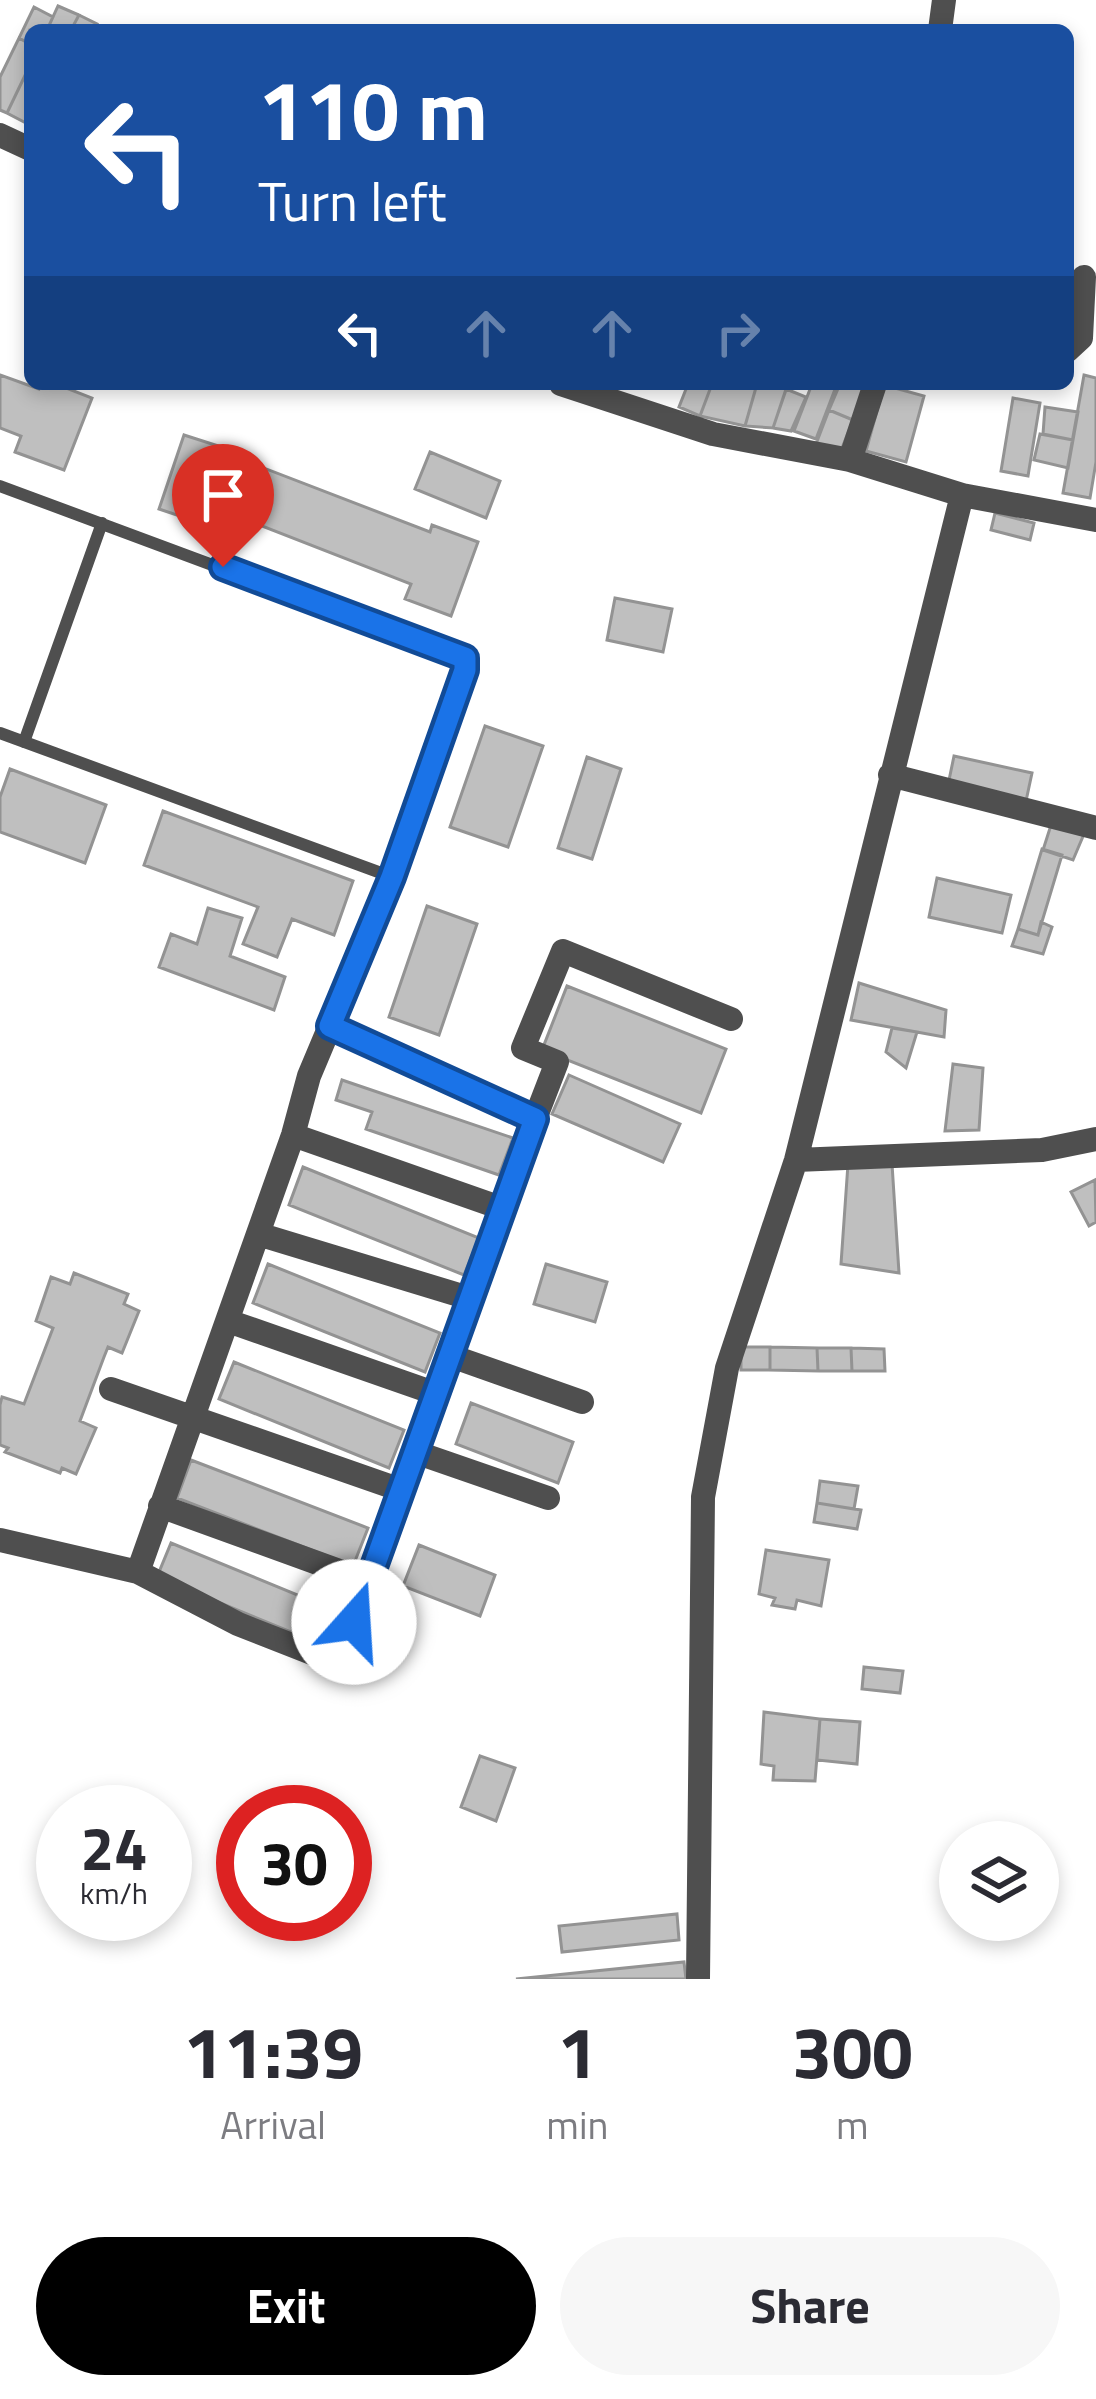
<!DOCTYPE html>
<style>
body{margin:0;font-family:"Titillium Web",sans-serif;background:#f7f7f7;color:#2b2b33;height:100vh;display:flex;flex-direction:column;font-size:45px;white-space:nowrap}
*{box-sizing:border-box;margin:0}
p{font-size:39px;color:#7c7c81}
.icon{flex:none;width:66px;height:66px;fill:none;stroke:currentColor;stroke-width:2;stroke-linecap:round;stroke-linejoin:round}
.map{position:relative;height:1979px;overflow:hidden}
.sheet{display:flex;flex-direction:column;background:#fff;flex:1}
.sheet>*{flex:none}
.guide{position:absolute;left:24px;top:24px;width:1050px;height:366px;border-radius:18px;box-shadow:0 6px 18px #0003;background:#1a4fa0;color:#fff;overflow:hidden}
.buttons{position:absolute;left:939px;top:1821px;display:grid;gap:24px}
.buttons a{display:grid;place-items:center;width:120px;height:120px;border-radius:50%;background:#fff;box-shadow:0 6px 18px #0003;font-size:60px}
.speed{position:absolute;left:36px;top:1785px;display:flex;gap:24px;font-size:60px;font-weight:700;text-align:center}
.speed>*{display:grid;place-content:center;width:156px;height:156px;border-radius:50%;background:#fff;box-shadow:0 6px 18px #0003;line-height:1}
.speed small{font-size:30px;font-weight:400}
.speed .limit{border:18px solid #d22;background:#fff;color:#111}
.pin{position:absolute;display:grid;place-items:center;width:102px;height:102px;color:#fff;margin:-123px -51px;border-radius:50% 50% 50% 0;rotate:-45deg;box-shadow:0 0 12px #0007}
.pin .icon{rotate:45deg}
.me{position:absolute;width:132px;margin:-66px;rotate:19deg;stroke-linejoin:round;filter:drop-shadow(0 0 9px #0008)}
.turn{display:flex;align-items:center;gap:42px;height:252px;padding:0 36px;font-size:54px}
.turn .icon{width:156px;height:156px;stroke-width:2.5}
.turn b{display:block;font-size:84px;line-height:102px}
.lanes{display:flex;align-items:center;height:114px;padding:0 36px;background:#0003;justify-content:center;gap:60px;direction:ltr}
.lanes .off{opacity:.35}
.eta{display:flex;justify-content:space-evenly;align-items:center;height:204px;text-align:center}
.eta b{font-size:72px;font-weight:700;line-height:84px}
.primary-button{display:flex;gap:24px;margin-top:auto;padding:24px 36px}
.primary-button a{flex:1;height:138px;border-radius:72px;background:#000;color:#fff;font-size:48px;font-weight:700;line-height:138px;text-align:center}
.primary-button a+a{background:#f7f7f7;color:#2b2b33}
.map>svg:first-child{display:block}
</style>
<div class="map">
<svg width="1096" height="1979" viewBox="0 0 1096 1979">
<rect width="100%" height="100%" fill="#fff"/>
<!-- building -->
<path fill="#bfbfbf" stroke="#939393" stroke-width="3" d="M 58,6 L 79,15 L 71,30 L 47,30 Z
M 34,7 L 53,17 L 47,30 L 30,30 L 30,44 L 19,38 Z
M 79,15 L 97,24 L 94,30 L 71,30 Z
M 19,38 L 30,44 L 30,65 L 7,113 L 0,110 L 0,77 Z
M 30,65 L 30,115 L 26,123 L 7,113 Z
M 0,375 L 39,389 L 41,384 L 56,384 L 92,398 L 64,470 L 15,452 L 21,436 L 0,428 Z
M 1084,375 L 1096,378 L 1096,462 L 1090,498 L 1063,493 Z
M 688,384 L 712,384 L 700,416 L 679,407 Z
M 712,384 L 757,384 L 745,426 L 700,416 Z
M 757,384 L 788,384 L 773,428 L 745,426 Z
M 812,384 L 837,384 L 816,439 L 794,431 Z
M 840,384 L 867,384 L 853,420 L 829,410 Z
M 884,385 L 924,396 L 906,462 L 866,451 Z
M 786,389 L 806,397 L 791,431 L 773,428 Z
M 1013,398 L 1040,403 L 1028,476 L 1001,471 Z
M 1045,407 L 1078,412 L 1073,440 L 1043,434 Z
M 829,410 L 853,420 L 840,453 L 816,444 Z
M 1040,434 L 1073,440 L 1068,468 L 1034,460 Z
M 184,435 L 231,450 L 230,455 L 430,532 L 432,525 L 478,542 L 451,616 L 405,599 L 411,584 L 213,507 L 207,525 L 159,509 Z
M 430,452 L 500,481 L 486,518 L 415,489 Z
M 995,513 L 1034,523 L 1030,540 L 991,530 Z
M 615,598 L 672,609 L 663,652 L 607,640 Z
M 485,726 L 543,746 L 508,847 L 450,827 Z
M 954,756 L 1032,773 L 1026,801 L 948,785 Z
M 587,757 L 621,769 L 592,859 L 558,848 Z
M 10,769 L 106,805 L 85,863 L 0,832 L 0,797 Z
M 163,811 L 353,881 L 334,935 L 292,919 L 277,957 L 243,944 L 258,907 L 144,865 Z
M 1051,825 L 1084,834 L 1073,860 L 1043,850 Z
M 1042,849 L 1062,855 L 1038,935 L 1018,929 Z
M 937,878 L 1011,895 L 1002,933 L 929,917 Z
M 427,906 L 477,924 L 439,1035 L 389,1017 Z
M 208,908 L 242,918 L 230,956 L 285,977 L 274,1010 L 159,967 L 171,934 L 197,944 Z
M 1041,922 L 1052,927 L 1043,954 L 1012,946 L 1018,929 L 1038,935 Z
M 859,983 L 946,1010 L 944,1037 L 851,1020 Z
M 567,986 L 726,1049 L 701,1113 L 542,1050 Z
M 892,1028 L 917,1032 L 906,1068 L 886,1052 Z
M 953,1064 L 983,1068 L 979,1130 L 945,1131 Z
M 569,1075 L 680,1124 L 663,1162 L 552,1114 Z
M 342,1080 L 513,1138 L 499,1175 L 366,1129 L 372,1112 L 336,1100 Z
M 848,1164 L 892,1164 L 899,1273 L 841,1264 Z
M 303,1167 L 479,1238 L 464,1275 L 289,1205 Z
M 1095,1180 L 1096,1222 L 1089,1226 L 1071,1192 Z
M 268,1264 L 440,1333 L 425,1372 L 253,1303 Z
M 546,1264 L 607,1282 L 595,1322 L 534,1304 Z
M 74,1273 L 128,1294 L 124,1304 L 139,1311 L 122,1353 L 108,1347 L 104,1357 L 80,1421 L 96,1428 L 76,1474 L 62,1468 L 60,1473 L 5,1452 L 8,1448 L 0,1445 L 0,1405 L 2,1397 L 24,1404 L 53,1328 L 36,1321 L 51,1277 L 70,1284 Z
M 741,1347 L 770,1347 L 770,1370 L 741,1370 Z
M 770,1347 L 817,1348 L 818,1371 L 770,1370 Z
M 817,1348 L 851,1348 L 852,1371 L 818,1371 Z
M 851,1348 L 884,1349 L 885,1371 L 852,1371 Z
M 234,1362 L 404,1430 L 389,1468 L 219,1399 Z
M 471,1403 L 573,1442 L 558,1483 L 456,1444 Z
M 191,1460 L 368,1528 L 353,1566 L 177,1498 Z
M 820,1481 L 858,1486 L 854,1509 L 817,1503 Z
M 817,1503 L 861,1510 L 857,1529 L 814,1522 Z
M 171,1543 L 339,1612 L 325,1646 L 157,1577 Z
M 419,1545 L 495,1575 L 480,1616 L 403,1586 Z
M 766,1550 L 829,1560 L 821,1606 L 797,1600 L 795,1609 L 772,1605 L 775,1598 L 759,1594 Z
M 864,1667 L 903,1671 L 900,1693 L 862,1689 Z
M 764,1712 L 820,1719 L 815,1781 L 773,1780 L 774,1766 L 761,1764 Z
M 820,1719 L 860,1722 L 857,1764 L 817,1760 Z
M 480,1756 L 515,1768 L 496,1821 L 461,1807 Z
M 677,1914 L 679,1940 L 562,1952 L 559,1926 Z
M 684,1962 L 686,1979 L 516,1979 Z"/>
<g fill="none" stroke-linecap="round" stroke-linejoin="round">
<!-- service -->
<path stroke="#4f4f4f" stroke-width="12" d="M 0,486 L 465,659 L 465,670 L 392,877 L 330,1026
M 0,733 L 392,877
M 24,742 L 102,523"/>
<!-- minor -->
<path stroke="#4f4f4f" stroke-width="24" d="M 940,30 L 944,0
M 0,135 L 30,149
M 1068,350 L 1081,338 L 1084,277
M 561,384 L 713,434 L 850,460 L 962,495 L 1096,520
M 850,460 L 875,384
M 890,775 L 1096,828
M 293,1135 L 504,1209
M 796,1160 L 1042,1150 L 1096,1139
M 258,1234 L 472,1299
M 228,1321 L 437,1394
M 451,1356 L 582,1402
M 111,1389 L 401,1490
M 415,1452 L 548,1498
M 160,1506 L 367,1581
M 0,1540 L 138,1572 L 238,1624 L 340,1664 L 535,1119
M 138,1572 L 293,1135 L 309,1076 L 330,1026 L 535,1119 L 557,1062 L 523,1048 L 563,951 L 731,1019
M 698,1979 L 703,1497 L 727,1368 L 796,1160 L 962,495"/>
</g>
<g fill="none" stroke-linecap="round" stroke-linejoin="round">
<!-- route casing -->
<g stroke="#114b97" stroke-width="30">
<path id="route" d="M 223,567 L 465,658 L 465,670 L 392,877 L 330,1026 L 535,1119 L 354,1622"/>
</g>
<!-- route -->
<use href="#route" stroke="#1a73e8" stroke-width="21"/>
</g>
</svg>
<div class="buttons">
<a><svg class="icon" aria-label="layers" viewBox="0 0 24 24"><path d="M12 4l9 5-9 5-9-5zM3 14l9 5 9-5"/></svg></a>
</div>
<div class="speed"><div>24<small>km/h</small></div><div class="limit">30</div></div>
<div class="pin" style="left:223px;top:567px;background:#d93025"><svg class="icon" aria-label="arrive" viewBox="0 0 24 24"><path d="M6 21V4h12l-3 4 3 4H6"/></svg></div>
<svg class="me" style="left:354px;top:1622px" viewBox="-20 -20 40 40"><circle r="19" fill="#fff"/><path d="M0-13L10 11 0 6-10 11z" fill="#1a73e8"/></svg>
<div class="guide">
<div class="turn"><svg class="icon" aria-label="left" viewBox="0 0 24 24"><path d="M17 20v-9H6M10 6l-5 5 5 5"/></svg><div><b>110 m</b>Turn left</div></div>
<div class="lanes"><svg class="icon" aria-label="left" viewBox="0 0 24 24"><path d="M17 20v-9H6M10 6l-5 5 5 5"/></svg><svg class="icon off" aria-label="ahead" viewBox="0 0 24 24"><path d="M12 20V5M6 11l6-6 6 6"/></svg><svg class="icon off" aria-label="ahead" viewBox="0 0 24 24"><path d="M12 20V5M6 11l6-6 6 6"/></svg><svg class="icon off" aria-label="right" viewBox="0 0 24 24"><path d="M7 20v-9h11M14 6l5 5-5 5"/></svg></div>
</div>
</div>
<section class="sheet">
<div class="eta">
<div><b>11:39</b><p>Arrival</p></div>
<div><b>1</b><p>min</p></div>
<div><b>300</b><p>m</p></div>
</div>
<div class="primary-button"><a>Exit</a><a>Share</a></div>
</section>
